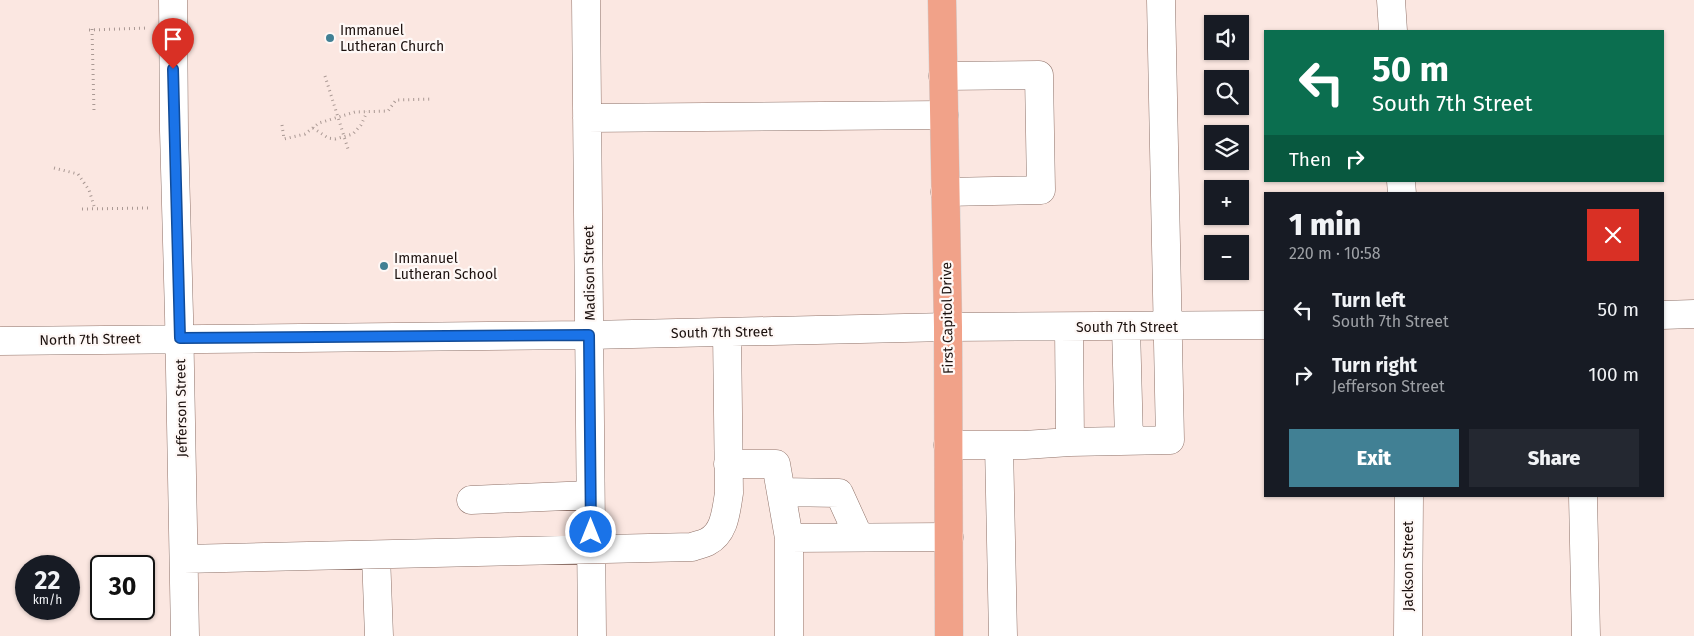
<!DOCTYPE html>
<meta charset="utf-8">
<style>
body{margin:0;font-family:"Fira Sans",sans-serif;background:#242831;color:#f1f3f6;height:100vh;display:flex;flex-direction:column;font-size:19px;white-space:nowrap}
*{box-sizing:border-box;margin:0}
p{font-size:16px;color:#9ea1a6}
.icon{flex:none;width:28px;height:28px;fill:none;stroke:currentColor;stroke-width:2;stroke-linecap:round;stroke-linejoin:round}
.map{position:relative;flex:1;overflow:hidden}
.side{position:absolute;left:1264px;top:192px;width:400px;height:305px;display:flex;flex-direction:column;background:#171b24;border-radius:0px;box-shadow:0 1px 4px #0004}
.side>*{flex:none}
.banner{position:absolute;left:1264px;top:30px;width:400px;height:152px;border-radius:0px;box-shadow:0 1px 4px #0004;background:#0b6e4f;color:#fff;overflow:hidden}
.buttons{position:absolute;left:1204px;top:15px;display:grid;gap:10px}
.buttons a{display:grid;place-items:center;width:45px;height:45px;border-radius:0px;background:#171b24;box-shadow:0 1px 4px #0004;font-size:25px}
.speed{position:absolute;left:15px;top:555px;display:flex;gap:10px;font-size:25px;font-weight:700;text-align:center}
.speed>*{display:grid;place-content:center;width:65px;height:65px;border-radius:50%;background:#171b24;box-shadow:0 1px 4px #0004;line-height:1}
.speed small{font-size:12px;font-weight:400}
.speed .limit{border:2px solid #111;border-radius:8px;background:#fff;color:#111}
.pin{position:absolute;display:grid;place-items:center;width:42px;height:42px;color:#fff;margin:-51px -21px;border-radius:50% 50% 50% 0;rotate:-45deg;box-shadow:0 0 5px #0007}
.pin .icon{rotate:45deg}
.me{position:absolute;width:55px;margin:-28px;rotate:0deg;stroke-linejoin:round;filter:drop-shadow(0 0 4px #0008)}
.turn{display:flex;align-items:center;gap:18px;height:105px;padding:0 25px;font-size:22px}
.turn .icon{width:65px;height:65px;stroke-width:2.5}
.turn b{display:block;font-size:35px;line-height:42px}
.then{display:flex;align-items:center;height:48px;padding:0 25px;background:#0003;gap:10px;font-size:19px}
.round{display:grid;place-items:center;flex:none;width:52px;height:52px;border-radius:0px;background:#242831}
.headline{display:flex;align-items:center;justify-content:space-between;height:85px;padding:0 25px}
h1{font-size:30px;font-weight:800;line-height:38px}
.cta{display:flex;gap:10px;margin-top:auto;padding:10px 25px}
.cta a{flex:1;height:58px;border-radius:0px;background:#418094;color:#fff;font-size:20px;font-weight:800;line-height:58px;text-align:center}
.cta a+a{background:#242831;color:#f1f3f6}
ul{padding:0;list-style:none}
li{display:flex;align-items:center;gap:15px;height:65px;padding:0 25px}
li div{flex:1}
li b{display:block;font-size:19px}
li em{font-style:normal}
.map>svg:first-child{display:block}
</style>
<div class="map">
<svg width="1694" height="636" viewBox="0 0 1694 636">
<rect width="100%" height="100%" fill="#fbe7e1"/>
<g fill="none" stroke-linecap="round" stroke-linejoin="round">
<!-- minor casing -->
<g stroke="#8f7269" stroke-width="29">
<path id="minor" d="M 173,0 L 174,131 L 179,315 L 185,636
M 586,0 L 592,636
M 1391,0 L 1393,31
M 943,76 L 1039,75 L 1041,190 L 945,192
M 587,118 L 944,115
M 1401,181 L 1402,194
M 1662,315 L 1694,314
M 1069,327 L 1070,442
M 1126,327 L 1129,441
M 0,341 L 589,335 L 948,327 L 1265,325
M 948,445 L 1024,445 L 1070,442 L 1170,440 L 1161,0
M 999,445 L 1003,636
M 728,464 L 776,464 L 789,538
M 781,492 L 839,493 L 859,537
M 1583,496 L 1586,636
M 471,500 L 590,495
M 376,555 L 379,636
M 184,559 L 692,547 C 697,545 703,544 707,542 C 725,533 726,511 729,493 L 727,332
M 789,636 L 789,538 L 949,537
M 1408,636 L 1409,496"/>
</g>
<!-- major casing -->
<g stroke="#d1cfcf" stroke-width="29">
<path id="major" d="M 942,0 L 948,327 L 949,636"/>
</g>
<!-- path -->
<path stroke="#aa9994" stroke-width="3" stroke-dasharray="1 4" stroke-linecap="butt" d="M 92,29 L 94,112
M 89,30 L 148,28
M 282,125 L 284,139 L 305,134 L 319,123 L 355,112 L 388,111 L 396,100 L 433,99
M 313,128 L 328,138 L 335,139 L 353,134 L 361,125 L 367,112
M 54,168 L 78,174 L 89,190 L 95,209
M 82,209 L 149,208"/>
<!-- minor -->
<use href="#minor" stroke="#fff" stroke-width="28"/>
<!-- major -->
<use href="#major" stroke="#f1a289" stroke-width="28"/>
<!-- path-bridge -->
<path stroke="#aa9994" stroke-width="3" stroke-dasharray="1 4" stroke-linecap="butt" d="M 325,76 L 348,149"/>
</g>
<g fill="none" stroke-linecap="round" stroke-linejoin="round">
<!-- route casing -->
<g stroke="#114b97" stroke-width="12">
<path id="route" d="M 173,69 L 180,338 L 589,335 L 591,532"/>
</g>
<!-- route -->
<use href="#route" stroke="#1a73e8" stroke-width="9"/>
</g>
<!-- markers -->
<g fill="#418094" stroke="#fef8f6" stroke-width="2">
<circle cx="330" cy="38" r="5"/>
<circle cx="384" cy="266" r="5"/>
</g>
<g text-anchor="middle" stroke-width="4.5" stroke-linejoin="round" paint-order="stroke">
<!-- poi labels -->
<g font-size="14" fill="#1b100d" stroke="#fef8f6" text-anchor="start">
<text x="340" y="35">Immanuel<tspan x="340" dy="16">Lutheran Church</tspan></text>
<text x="394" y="263">Immanuel<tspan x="394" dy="16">Lutheran School</tspan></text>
</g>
<!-- street labels -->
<g font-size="14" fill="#1b100d" stroke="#fef8f6">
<text transform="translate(589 273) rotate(-91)" y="5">Madison Street</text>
<text transform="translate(947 318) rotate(-91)" y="5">First Capitol Drive</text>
<text x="1127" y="332">South 7th Street</text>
<text transform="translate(722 332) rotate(-1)" y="5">South 7th Street</text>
<text transform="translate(90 339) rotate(-1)" y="5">North 7th Street</text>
<text transform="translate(181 408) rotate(-91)" y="5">Jefferson Street</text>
<text transform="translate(1408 566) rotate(-90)" y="5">Jackson Street</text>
</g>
</g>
</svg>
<div class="buttons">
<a><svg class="icon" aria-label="sound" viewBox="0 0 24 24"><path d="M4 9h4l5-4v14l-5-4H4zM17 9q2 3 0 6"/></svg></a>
<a><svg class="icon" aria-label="search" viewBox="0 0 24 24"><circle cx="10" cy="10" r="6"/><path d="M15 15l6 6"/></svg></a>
<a><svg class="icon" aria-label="layers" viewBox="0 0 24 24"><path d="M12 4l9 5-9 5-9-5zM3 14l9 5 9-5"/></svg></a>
<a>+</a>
<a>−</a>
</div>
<div class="speed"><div>22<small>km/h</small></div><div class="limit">30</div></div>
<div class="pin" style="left:173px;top:69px;background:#d93025"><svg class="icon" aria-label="arrive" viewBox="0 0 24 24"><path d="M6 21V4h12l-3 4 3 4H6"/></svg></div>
<svg class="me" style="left:591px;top:532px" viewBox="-20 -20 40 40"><circle r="17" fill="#1a73e8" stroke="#fff" stroke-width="3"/><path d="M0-11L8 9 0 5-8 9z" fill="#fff"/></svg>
<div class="banner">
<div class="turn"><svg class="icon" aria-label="left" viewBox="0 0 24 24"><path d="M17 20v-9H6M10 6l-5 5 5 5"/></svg><div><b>50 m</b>South 7th Street</div></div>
<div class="then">Then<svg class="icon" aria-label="right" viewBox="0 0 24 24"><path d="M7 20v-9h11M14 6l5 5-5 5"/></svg></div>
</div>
<section class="side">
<div class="headline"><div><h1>1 min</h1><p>220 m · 10:58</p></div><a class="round" style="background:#d93025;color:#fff"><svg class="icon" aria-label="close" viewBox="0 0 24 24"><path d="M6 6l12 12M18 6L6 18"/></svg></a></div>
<ul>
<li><svg class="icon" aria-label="left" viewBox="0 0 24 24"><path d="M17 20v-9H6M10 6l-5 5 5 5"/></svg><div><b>Turn left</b><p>South 7th Street</p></div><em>50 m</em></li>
<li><svg class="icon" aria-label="right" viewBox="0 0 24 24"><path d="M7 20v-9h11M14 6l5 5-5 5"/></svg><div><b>Turn right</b><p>Jefferson Street</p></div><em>100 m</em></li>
</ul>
<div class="cta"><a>Exit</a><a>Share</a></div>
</section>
</div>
